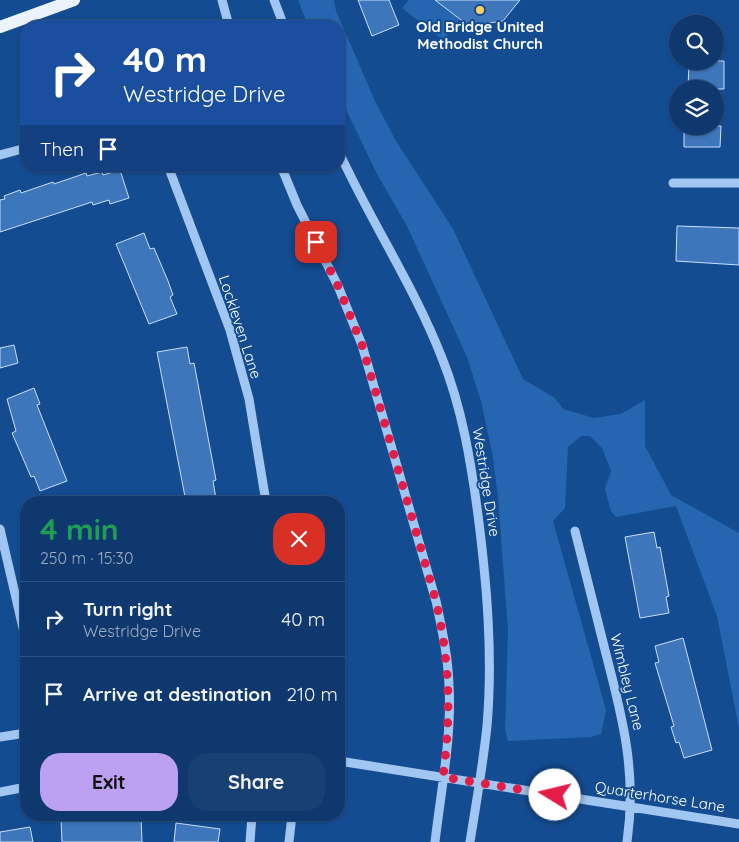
<!DOCTYPE html>
<meta charset="utf-8">
<style>
body{margin:0;font-family:Quicksand,sans-serif;background:#184073;color:#f1f3f6;height:100vh;display:flex;flex-direction:column;font-size:19px;white-space:nowrap}
*{box-sizing:border-box;margin:0}
p{font-size:16px;color:#9bacc2}
.icon{flex:none;width:28px;height:28px;fill:none;stroke:currentColor;stroke-width:2;stroke-linecap:round;stroke-linejoin:round}
.map{position:relative;flex:1;overflow:hidden}
.side{position:absolute;left:20px;top:496px;width:325px;height:325px;display:flex;flex-direction:column;background:#0f396e;border-radius:20px;box-shadow:0 1px 4px #0004,0 0 0 1px #2f5381}
.side>*{flex:none}
.hud{position:absolute;left:20px;top:20px;width:325px;height:152px;border-radius:20px;box-shadow:0 1px 4px #0004,0 0 0 1px #2f5381;background:#1a4fa0;color:#fff;overflow:hidden}
.tools{position:absolute;left:669px;top:15px;display:grid;gap:10px}
.tools a{display:grid;place-items:center;width:55px;height:55px;border-radius:50%;background:#0f396e;box-shadow:0 1px 4px #0004,0 0 0 1px #2f5381;font-size:25px}
.pin{position:absolute;display:grid;place-items:center;width:42px;height:42px;color:#fff;margin:-21px;border-radius:10px;box-shadow:0 2px 8px #0006}
.me{position:absolute;width:55px;margin:-28px;rotate:279deg;stroke-linejoin:round;filter:drop-shadow(0 0 4px #0008)}
.turn{display:flex;align-items:center;gap:18px;height:105px;padding:0 20px;font-size:22px}
.turn .icon{width:65px;height:65px;stroke-width:2.5}
.turn b{display:block;font-size:35px;line-height:42px}
.then{display:flex;align-items:center;height:48px;padding:0 20px;background:#0003;gap:10px;font-size:19px}
.round{display:grid;place-items:center;flex:none;width:52px;height:52px;border-radius:20px;background:#184073}
.overview{display:flex;align-items:center;justify-content:space-between;height:85px;padding:0 20px}
h1{font-size:30px;font-weight:800;line-height:38px;color:#1e9e55}
.cta{display:flex;gap:10px;margin-top:auto;padding:10px 20px}
.cta a{flex:1;height:58px;border-radius:20px;background:#bca0f2;color:#111;font-size:20px;font-weight:800;line-height:58px;text-align:center}
.cta a+a{background:#184073;color:#f1f3f6}
ul{padding:0;list-style:none}
li{display:flex;align-items:center;gap:15px;height:75px;padding:0 20px;border-top:1px solid #2f5381}
li div{flex:1}
li b{display:block;font-size:19px}
li em{font-style:normal}
.map>svg:first-child{display:block}
</style>
<div class="map">
<svg width="739" height="842" viewBox="0 0 739 842">
<rect width="100%" height="100%" fill="#144c92"/>
<!-- green -->
<path fill="#2666b1" d="M 298,0 L 334,0 L 336,11 L 375,101 L 396,141 L 453,229 L 523,379 L 555,398 L 563,409 L 594,418 L 621,414 L 645,400 L 645,446 L 671,495 L 739,533 L 739,728 L 717,616 L 676,506 L 616,517 L 611,511 L 605,489 L 611,471 L 602,448 L 590,436 L 581,436 L 568,447 L 565,508 L 553,521 L 606,710 L 601,734 L 591,737 L 508,741 L 505,730 L 508,630 L 498,498 L 493,457 L 481,401 L 467,357 L 407,226 L 377,174 L 339,95 L 339,26 L 308,26 Z
M 409,0 L 435,0 L 460,19 L 443,40 L 402,8 Z"/>
<!-- building -->
<path fill="#3d76ba" stroke="#c8e0fc" d="M 358,0 L 389,0 L 399,25 L 372,36 Z
M 435,0 L 520,0 L 503,21 L 469,26 Z
M 689,61 L 724,61 L 724,89 L 688,89 Z
M 686,126 L 721,126 L 720,147 L 684,147 L 684,129 L 686,129 Z
M 120,170 L 129,198 L 110,204 L 109,200 L 93,205 L 92,202 L 0,232 L 0,200 L 5,199 L 4,196 L 20,190 L 21,193 L 53,182 L 54,184 L 86,173 L 87,176 L 102,172 L 103,175 Z
M 677,226 L 739,228 L 739,265 L 676,261 Z
M 144,233 L 150,249 L 154,248 L 168,281 L 173,295 L 170,297 L 177,314 L 149,324 L 116,244 Z
M 14,345 L 18,363 L 0,368 L 0,348 Z
M 187,347 L 190,364 L 194,363 L 216,480 L 213,481 L 216,499 L 194,502 L 186,502 L 157,352 Z
M 34,388 L 40,404 L 37,405 L 67,481 L 40,491 L 34,476 L 31,477 L 12,433 L 16,431 L 7,399 Z
M 654,532 L 657,548 L 660,547 L 669,596 L 666,597 L 669,613 L 640,618 L 625,537 Z
M 683,638 L 712,750 L 684,758 L 679,742 L 676,743 L 671,727 L 674,726 L 655,663 L 659,662 L 655,646 Z
M 83,815 L 100,815 L 100,817 L 141,816 L 142,842 L 62,842 L 61,819 L 83,818 Z
M 176,823 L 220,829 L 218,842 L 174,842 Z
M 30,827 L 33,842 L 0,842 L 0,832 Z"/>
<g fill="none" stroke-linecap="round" stroke-linejoin="round">
<!-- minor -->
<path stroke="#a1c6f1" stroke-width="9" d="M 222,0 L 229,26
M 274,0 L 284,26
M 339,152 C 371,222 414,286 442,358 C 462,408 471,462 478,515 C 487,585 493,656 487,726 C 483,765 476,804 470,842
M 0,155 L 26,148
M 168,166 L 230,330 L 249,399 L 266,502
M 281,166 L 297,205 L 338,286 L 362,345 L 436,601 C 442,629 448,656 449,685 C 452,737 441,790 435,842
M 673,183 L 739,183
M 0,529 L 26,641
M 575,531 C 585,572 596,613 606,654 C 623,719 637,774 627,842
M 0,737 L 26,733
M 339,761 L 739,824
M 0,792 L 26,787
M 250,842 L 252,815
M 289,842 L 292,815"/>
<!-- major -->
<path stroke="#ebf3ff" stroke-width="12" d="M 0,27 L 74,0"/>
</g>
<g fill="none" stroke-linecap="round" stroke-linejoin="round">
<!-- route -->
<path stroke="#e11d48" stroke-width="9" stroke-dasharray="0 16.2" d="M 316,242 L 338,286 L 362,345 L 436,601 C 450,666 451,711 443,777 L 555,795"/>
</g>
<!-- markers -->
<circle fill="#ffcf61" stroke="#144c92" stroke-width="2" cx="480" cy="10" r="5"/>
<g text-anchor="middle" stroke-width="4" stroke-linejoin="round" paint-order="stroke">
<!-- poi labels -->
<g font-size="15" font-weight="bold" fill="#fff" stroke="#144c92">
<text x="480" y="32">Old Bridge United<tspan x="480" dy="17">Methodist Church</tspan></text>
</g>
<!-- street labels -->
<g font-size="15" fill="#fff" stroke="#144c92">
<text transform="translate(240 327) rotate(72)" y="5">Lockleven Lane</text>
<text transform="translate(486 482) rotate(81)" y="5">Westridge Drive</text>
<text transform="translate(627 682) rotate(76)" y="5">Wimbley Lane</text>
<text transform="translate(660 797) rotate(9)" y="5">Quarterhorse Lane</text>
</g>
</g>
</svg>
<div class="tools">
<a><svg class="icon" aria-label="search" viewBox="0 0 24 24"><circle cx="10" cy="10" r="6"/><path d="M15 15l6 6"/></svg></a>
<a><svg class="icon" aria-label="layers" viewBox="0 0 24 24"><path d="M12 4l9 5-9 5-9-5zM3 14l9 5 9-5"/></svg></a>
</div>
<div class="pin" style="left:316px;top:242px;background:#d93025"><svg class="icon" aria-label="arrive" viewBox="0 0 24 24"><path d="M6 21V4h12l-3 4 3 4H6"/></svg></div>
<svg class="me" style="left:555px;top:795px" viewBox="-20 -20 40 40"><circle r="19" fill="#fff"/><path d="M0-13L10 11 0 6-10 11z" fill="#e11d48"/></svg>
<div class="hud">
<div class="turn"><svg class="icon" aria-label="right" viewBox="0 0 24 24"><path d="M7 20v-9h11M14 6l5 5-5 5"/></svg><div><b>40 m</b>Westridge Drive</div></div>
<div class="then">Then<svg class="icon" aria-label="arrive" viewBox="0 0 24 24"><path d="M6 21V4h12l-3 4 3 4H6"/></svg></div>
</div>
<section class="side">
<div class="overview"><div><h1>4 min</h1><p>250 m · 15:30</p></div><a class="round" style="background:#d93025;color:#fff"><svg class="icon" aria-label="close" viewBox="0 0 24 24"><path d="M6 6l12 12M18 6L6 18"/></svg></a></div>
<ul>
<li><svg class="icon" aria-label="right" viewBox="0 0 24 24"><path d="M7 20v-9h11M14 6l5 5-5 5"/></svg><div><b>Turn right</b><p>Westridge Drive</p></div><em>40 m</em></li>
<li><svg class="icon" aria-label="arrive" viewBox="0 0 24 24"><path d="M6 21V4h12l-3 4 3 4H6"/></svg><div><b>Arrive at destination</b></div><em>210 m</em></li>
</ul>
<div class="cta"><a>Exit</a><a>Share</a></div>
</section>
</div>
